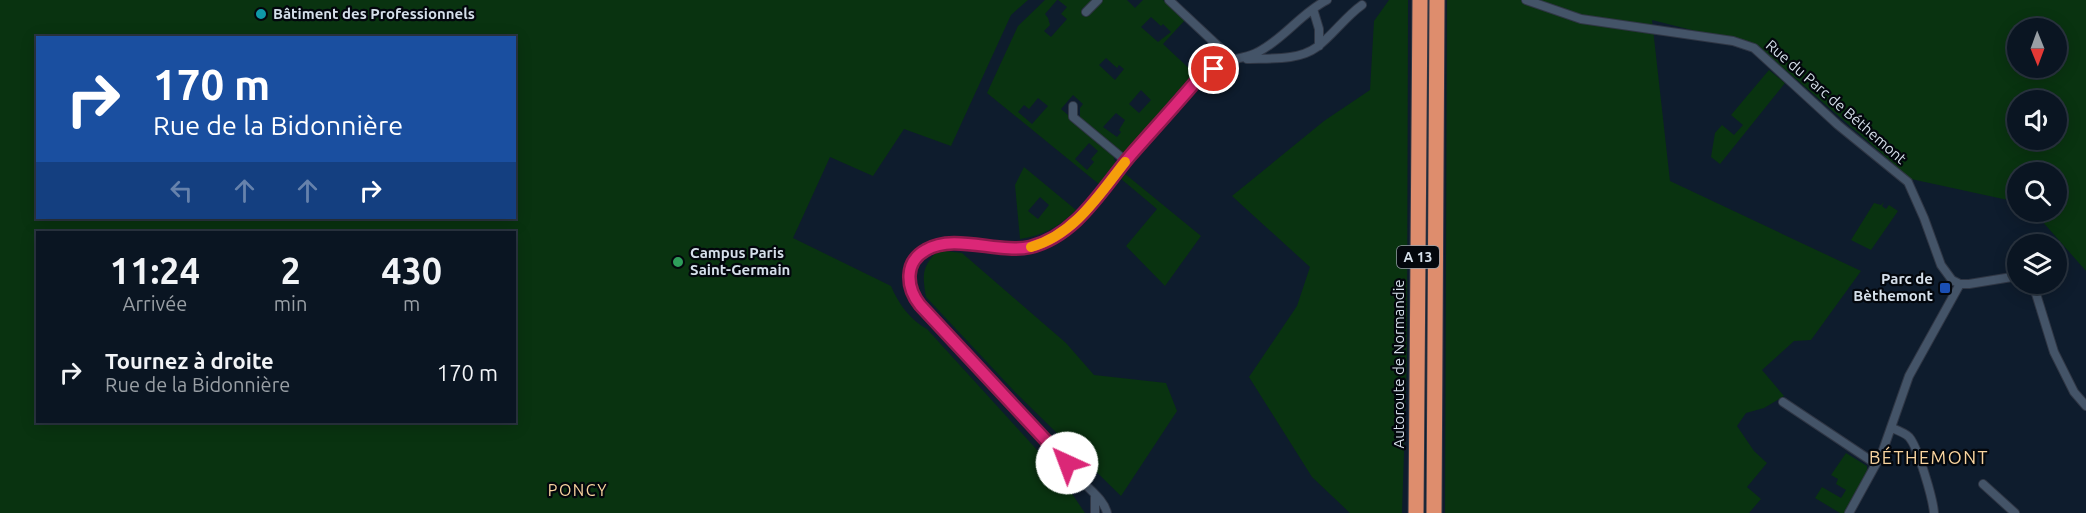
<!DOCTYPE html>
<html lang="fr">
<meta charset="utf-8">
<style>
body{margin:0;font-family:Ubuntu,sans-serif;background:#131e2a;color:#f1f3f6;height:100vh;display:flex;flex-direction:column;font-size:22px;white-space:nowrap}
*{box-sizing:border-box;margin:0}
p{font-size:20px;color:#999fa5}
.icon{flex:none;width:33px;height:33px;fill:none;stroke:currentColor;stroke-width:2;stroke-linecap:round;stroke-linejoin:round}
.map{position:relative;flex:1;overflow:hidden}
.side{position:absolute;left:36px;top:231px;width:480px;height:192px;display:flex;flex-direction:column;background:#0a1522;border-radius:0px;box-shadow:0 3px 15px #0003,0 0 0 2px #2a3440}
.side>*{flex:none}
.top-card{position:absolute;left:36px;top:36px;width:480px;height:183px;border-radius:0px;box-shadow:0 3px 15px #0003,0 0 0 2px #2a3440;background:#1a4fa0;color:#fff;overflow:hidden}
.needle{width:39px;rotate:179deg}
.tools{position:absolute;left:2007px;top:18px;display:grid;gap:12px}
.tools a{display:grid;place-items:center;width:60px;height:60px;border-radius:50%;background:#0a1522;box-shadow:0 3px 15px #0003,0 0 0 2px #2a3440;font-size:30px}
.pin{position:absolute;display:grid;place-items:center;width:51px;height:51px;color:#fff;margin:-26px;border:3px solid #fff;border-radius:50%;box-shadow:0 2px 6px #0007}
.me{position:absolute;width:66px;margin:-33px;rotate:317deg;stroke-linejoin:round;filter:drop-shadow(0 0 4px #0008)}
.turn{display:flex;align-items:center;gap:21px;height:126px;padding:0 18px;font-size:27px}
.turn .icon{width:78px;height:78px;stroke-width:2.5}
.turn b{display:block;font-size:42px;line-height:51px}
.lanes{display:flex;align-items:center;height:57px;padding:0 18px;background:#0003;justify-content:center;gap:30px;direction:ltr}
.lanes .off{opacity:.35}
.eta{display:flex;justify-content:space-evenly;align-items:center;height:102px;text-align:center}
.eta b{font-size:36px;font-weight:600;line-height:42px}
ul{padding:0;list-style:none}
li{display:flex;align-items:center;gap:18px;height:78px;padding:0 18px}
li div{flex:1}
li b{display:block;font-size:22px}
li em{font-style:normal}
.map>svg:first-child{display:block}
</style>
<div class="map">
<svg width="2086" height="513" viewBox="0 0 2086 513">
<rect width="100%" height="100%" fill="#0e1c2d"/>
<!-- green -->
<path fill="#093310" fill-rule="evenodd" d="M 0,0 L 1028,0 L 1011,15 L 951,146 L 904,129 L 873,176 L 830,157 L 793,238 L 891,286 C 898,303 911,321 927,329 L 1058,473 L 1085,513 L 0,513 ZM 38,38 L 514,38 L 514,218 L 38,218 ZM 38,232 L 514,232 L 514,422 L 38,422 Z
M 1045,0 L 1057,0 L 1045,14 L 1048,18 L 1050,25 L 1044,31 L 1051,37 L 1067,19 L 1061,14 L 1067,7 L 1058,0 L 1094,0 L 1086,8 L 1082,8 L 1082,16 L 1090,16 L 1090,12 L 1102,0 L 1127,0 L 1135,8 L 1143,0 L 1163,0 L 1185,20 L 1163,44 L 1196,75 L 1125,155 L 1080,118 L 1080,108 L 1083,104 L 1073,95 L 1061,109 L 1114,154 L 1114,160 L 1118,163 L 1100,185 L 987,93 L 1018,26 ZM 1151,17 L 1161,26 L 1163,24 L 1171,32 L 1158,42 L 1141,27 ZM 1106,58 L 1117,68 L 1119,65 L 1124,69 L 1115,80 L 1099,65 ZM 1141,90 L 1151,100 L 1139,113 L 1129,104 ZM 1038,98 L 1048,106 L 1032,124 L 1018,112 L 1024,105 L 1029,109 ZM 1116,113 L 1125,120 L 1119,130 L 1121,132 L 1117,137 L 1103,127 ZM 1089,143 L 1098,151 L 1091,159 L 1094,162 L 1087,170 L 1075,159 Z
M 1389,0 L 1408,0 L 1407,358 L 1402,513 L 1350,513 L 1312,477 L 1249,377 L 1297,306 L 1310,267 L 1232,196 L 1324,121 L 1370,90 L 1374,21 Z
M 1447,0 L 2086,0 L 2086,271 L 2034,212 L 2056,212 L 2056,172 L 2018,172 L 2017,202 L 1911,179 L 1759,47 L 1652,20 L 1670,181 L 1861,271 L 1811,340 L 1794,341 L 1762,370 L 1784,396 L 1764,408 L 1746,413 L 1737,426 L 1754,451 L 1767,463 L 1747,487 L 1761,499 L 1749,513 L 1445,513 ZM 2018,28 L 2056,28 L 2056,68 L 2018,68 ZM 2018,100 L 2056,100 L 2056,140 L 2018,140 Z
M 1769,70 L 1785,83 L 1720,164 L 1711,157 L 1715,133 L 1722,125 L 1734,135 L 1743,125 L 1731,115 Z
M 1024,167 L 1076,210 C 1060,226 1042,236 1020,239 L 1015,185 ZM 1040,197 L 1049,205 L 1038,219 L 1028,211 Z
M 1124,173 L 1201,236 L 1165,286 L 1126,246 L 1157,209 L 1120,178 Z
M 1884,202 L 1882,206 L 1886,209 L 1889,205 L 1898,211 L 1871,250 L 1851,240 L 1874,203 L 1881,205 Z
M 938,250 L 962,253 L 1066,343 L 1094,375 L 1166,383 L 1177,411 L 1121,496 L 1015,392 L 926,297 C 922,274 922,267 938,250 Z
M 1846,453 L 1867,466 L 1867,473 L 1845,513 L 1840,513 L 1815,498 L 1822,487 L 1841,498 L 1846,490 L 1836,484 L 1838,479 L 1831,475 Z"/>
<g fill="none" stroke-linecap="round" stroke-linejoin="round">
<!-- minor casing -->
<g stroke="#2f3644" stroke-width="10">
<path id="minor" d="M 1169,0 L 1233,60
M 1526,0 L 1581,19 L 1733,41 L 1754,48 L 1838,125 L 1908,182 L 1924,218 L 1941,265 L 1952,280 L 1960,284 L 1969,284 L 2018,276
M 1313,9 L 1319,29 L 1319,46
M 1086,12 L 1098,0
M 1247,59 C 1270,58 1298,61 1317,47 C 1333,35 1345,17 1362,5
M 1073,106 L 1073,117 L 1126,161
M 2033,284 L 2054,352 L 2074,392 L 2086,406
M 1783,402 L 1876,464
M 1892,428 C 1897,430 1905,433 1909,437 C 1918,447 1933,499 1934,513
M 1983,484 L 2015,513
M 1095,513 L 1095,497
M 1107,513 C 1104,500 1091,491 1082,481 C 1031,420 972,365 920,305 C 911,293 905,281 911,267 C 931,220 1009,263 1046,241 C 1080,222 1100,192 1125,162 C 1141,143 1157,126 1173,107 C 1181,99 1188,87 1197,80 C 1206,72 1221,63 1233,60 C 1241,57 1250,57 1258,52 C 1284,39 1301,13 1327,0
M 1849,513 L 1882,453 L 1909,376 L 1960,284"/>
</g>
<!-- motorway casing -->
<g stroke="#2f3644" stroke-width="17">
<path id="motorway" d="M 1416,513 L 1420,0
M 1434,513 L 1437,0"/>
</g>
<!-- minor -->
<use href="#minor" stroke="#445468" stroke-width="8"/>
<!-- motorway -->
<use href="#motorway" stroke="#de8d6d" stroke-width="15"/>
</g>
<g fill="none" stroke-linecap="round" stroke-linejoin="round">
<!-- route casing -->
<g stroke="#8e194d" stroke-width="15">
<path id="route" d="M 1067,463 L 920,305 C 906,287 904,262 926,250 C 954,233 999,254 1030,247 C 1076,236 1102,189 1130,156 C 1152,131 1175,106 1197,80 L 1214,69"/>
</g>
<!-- route -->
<use href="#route" stroke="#db2777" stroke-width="10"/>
<!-- slow -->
<path stroke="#f59e0b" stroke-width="10" d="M 1031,247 C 1074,235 1099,195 1125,162"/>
</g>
<!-- markers -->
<circle fill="#0f9aa8" stroke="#03070d" stroke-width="2" cx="261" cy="14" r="6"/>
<circle fill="#2e9e5b" stroke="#03070d" stroke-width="2" cx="678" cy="262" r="6"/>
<rect fill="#1a4fb4" stroke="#03070d" stroke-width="2" x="1939" y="282" width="12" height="12" rx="3"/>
<g text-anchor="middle" stroke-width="4.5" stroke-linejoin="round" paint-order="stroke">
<!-- shield labels -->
<rect fill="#03070d" stroke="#969ea8" stroke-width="1.5" x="1397" y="246" width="42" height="22" rx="4.5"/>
<g font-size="14" font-weight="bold" fill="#d5dfea">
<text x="1418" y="262">A 13</text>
</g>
<!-- poi labels -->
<g font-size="15" font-weight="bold" fill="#d5dfea" stroke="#03070d" text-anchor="start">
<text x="273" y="19">Bâtiment des Professionnels</text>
<text x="690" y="258">Campus Paris<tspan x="690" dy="17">Saint-Germain</tspan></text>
<text x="1933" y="284" text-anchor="end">Parc de<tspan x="1933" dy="17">Bèthemont</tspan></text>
</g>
<!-- street labels -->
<g font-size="15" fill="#d5dfea" stroke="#03070d">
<text transform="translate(1836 102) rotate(41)" y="5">Rue du Parc de Béthemont</text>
<text transform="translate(1399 364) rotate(-90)" y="5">Autoroute de Normandie</text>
</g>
<!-- neighbourhood labels -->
<g font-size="16" letter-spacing="1.5" fill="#f9d49f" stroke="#03070d">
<text x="578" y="496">PONCY</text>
</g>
<!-- quarter labels -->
<g font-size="18" letter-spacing="1.5" fill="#f9d49f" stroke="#03070d">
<text x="1929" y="464">BÉTHEMONT</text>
</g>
</g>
</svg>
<div class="tools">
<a><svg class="needle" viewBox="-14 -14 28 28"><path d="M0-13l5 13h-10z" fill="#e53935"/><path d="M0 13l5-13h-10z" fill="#999fa5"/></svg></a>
<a><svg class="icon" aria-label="sound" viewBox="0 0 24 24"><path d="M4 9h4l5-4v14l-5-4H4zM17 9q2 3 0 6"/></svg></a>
<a><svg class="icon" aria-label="search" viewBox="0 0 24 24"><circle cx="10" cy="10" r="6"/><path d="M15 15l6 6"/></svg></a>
<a><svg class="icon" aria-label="layers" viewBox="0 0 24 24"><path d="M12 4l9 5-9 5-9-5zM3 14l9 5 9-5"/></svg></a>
</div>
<div class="pin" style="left:1214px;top:69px;background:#d93025"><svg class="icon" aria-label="arrive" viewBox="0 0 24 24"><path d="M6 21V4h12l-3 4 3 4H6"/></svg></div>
<svg class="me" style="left:1067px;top:463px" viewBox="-20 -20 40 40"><circle r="19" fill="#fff"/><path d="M0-13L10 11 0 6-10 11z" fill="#db2777"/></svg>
<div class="top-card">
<div class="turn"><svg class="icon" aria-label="right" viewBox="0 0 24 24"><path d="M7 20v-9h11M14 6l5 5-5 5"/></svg><div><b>170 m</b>Rue de la Bidonnière</div></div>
<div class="lanes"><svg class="icon off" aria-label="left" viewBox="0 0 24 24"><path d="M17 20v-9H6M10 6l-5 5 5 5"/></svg><svg class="icon off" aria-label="ahead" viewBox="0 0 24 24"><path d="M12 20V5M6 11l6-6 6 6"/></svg><svg class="icon off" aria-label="ahead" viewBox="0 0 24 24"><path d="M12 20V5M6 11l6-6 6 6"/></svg><svg class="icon" aria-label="right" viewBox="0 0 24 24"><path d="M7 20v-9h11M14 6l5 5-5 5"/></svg></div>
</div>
<section class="side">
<div class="eta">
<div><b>11:24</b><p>Arrivée</p></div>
<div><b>2</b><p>min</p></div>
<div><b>430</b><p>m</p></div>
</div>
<ul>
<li><svg class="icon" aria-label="right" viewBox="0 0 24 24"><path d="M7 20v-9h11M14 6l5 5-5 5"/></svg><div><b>Tournez à droite</b><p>Rue de la Bidonnière</p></div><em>170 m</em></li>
</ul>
</section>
</div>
